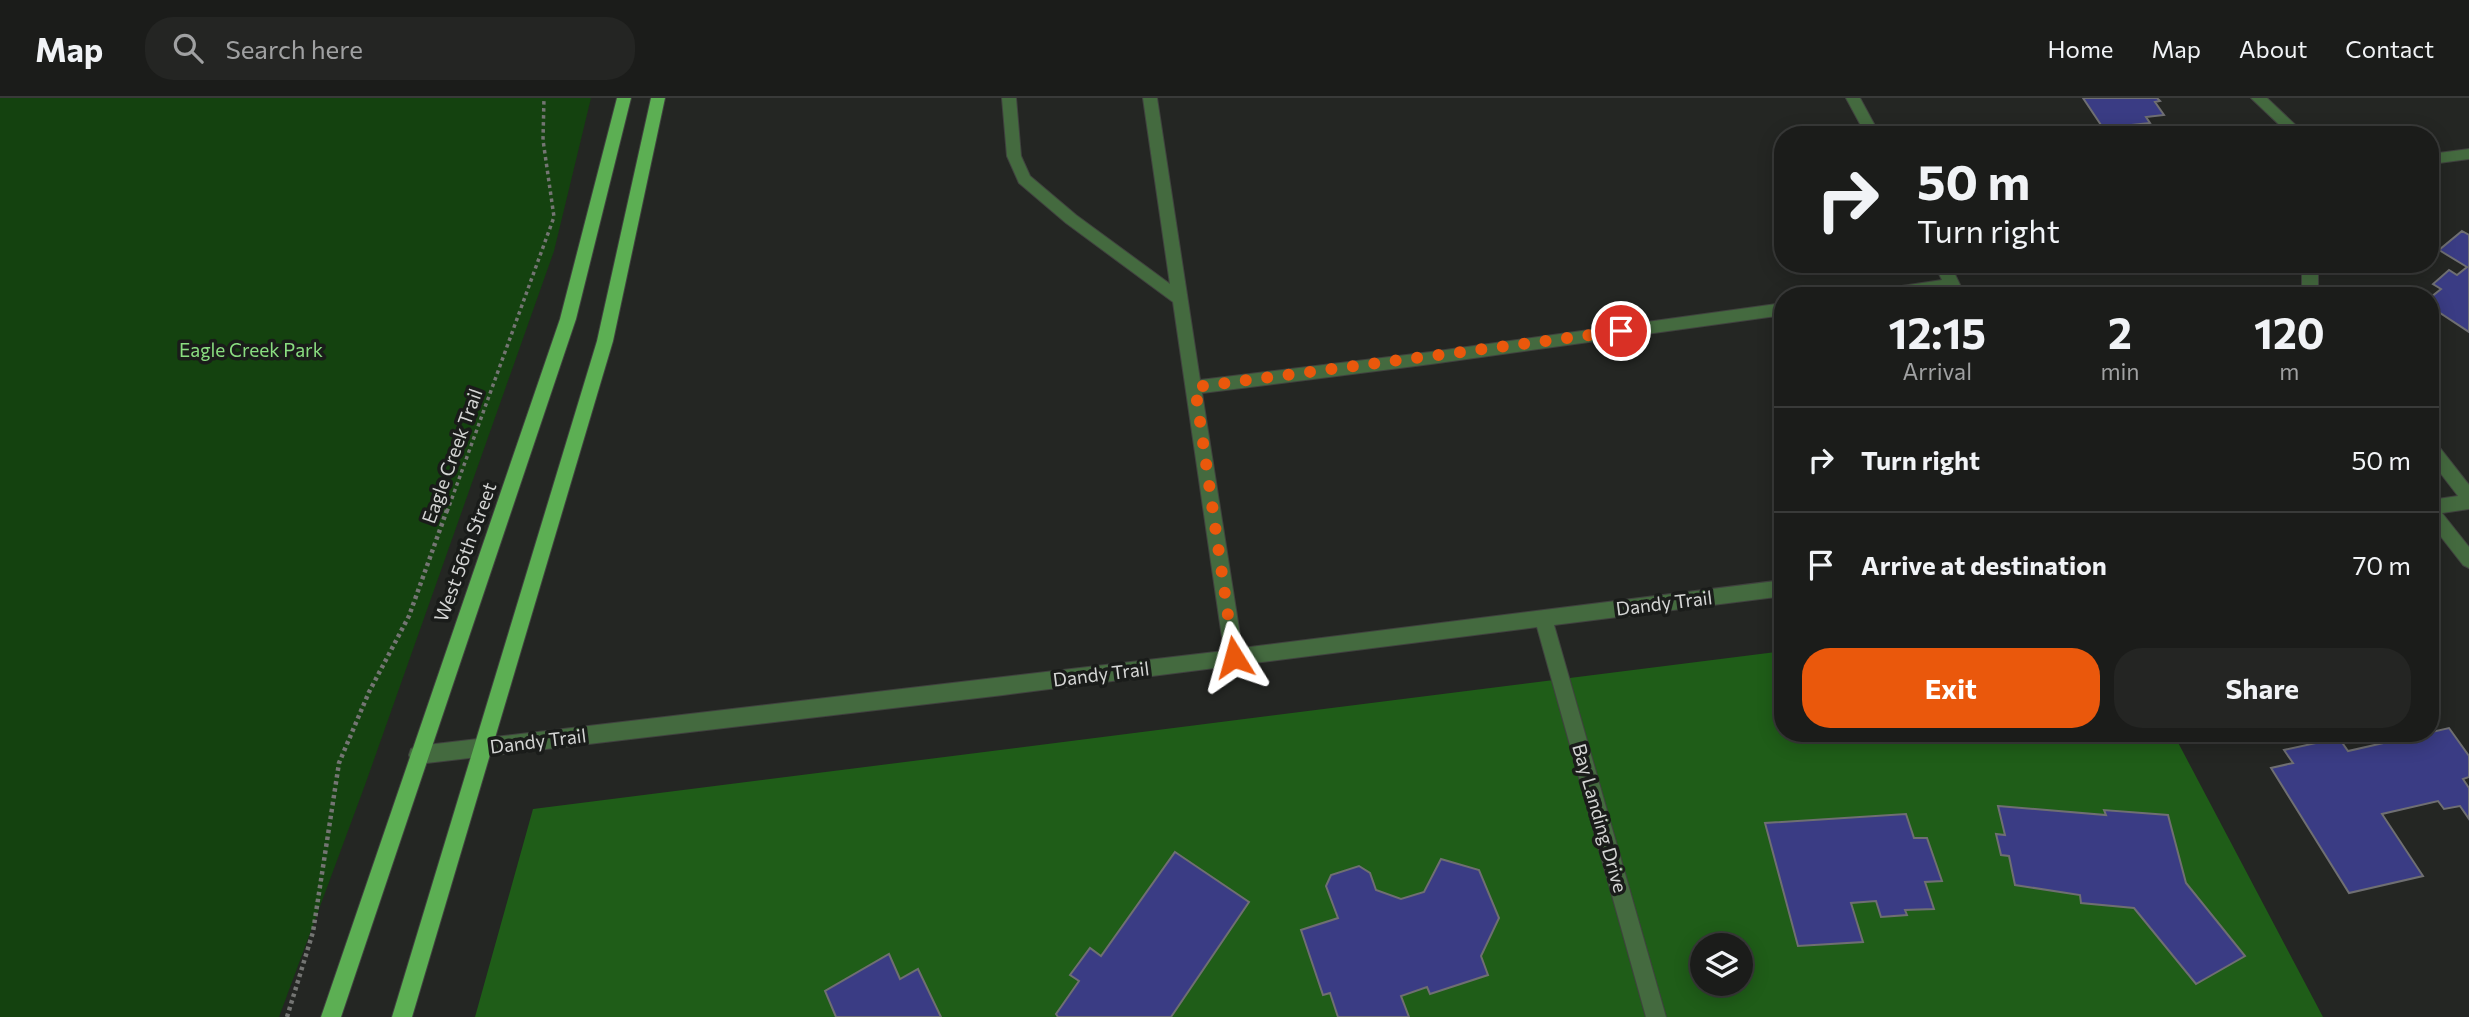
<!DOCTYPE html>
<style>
body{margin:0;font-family:Commissioner,sans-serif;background:#242523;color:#f1f3f6;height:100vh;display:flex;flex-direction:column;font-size:26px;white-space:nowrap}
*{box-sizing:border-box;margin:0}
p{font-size:23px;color:#a0a1a2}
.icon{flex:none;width:38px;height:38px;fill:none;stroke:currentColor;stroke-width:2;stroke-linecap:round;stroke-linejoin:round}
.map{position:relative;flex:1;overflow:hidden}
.side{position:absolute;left:1774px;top:189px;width:665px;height:455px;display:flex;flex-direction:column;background:#1b1c1a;border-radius:28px;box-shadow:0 4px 18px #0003,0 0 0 2px #393a39}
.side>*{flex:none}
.top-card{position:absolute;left:1774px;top:28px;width:665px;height:147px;border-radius:28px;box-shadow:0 4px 18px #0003,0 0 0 2px #393a39;background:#1b1c1a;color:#f1f3f6;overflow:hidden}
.tools{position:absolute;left:1690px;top:835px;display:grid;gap:14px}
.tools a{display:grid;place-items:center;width:63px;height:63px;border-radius:50%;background:#1b1c1a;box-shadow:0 4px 18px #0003,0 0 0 2px #393a39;font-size:35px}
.pin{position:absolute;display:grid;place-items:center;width:60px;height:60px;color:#fff;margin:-30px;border:4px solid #fff;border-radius:50%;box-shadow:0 2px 7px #0007}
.me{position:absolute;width:77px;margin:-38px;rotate:352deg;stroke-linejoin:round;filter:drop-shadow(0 0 5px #0008)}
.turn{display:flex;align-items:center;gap:24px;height:147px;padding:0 28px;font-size:32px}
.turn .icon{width:91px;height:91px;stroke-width:2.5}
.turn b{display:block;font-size:49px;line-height:60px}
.eta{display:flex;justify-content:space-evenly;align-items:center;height:119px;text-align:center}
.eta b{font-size:42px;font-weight:700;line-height:49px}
.action{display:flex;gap:14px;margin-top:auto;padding:14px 28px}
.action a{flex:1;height:80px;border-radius:28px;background:#ea580c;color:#fff;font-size:28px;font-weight:700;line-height:80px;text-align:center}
.action a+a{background:#242523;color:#f1f3f6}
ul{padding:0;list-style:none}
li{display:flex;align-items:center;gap:21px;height:105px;padding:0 28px;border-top:2px solid #393a39}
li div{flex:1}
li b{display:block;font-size:26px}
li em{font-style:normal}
header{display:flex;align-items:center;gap:42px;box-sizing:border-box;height:98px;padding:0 35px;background:#1b1c1a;border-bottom:2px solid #393a39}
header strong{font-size:33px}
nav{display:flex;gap:38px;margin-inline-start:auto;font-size:24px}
.search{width:490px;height:63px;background:#242523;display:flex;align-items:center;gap:18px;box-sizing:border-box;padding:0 24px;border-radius:28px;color:#a0a1a2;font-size:26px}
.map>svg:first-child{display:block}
</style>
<header>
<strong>Map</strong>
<div class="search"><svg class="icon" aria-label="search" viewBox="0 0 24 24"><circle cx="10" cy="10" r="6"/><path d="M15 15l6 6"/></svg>Search here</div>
<nav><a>Home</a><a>Map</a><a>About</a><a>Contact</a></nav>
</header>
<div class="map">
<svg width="2469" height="919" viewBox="0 0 2469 919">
<rect width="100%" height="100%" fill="#242623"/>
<!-- green -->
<path fill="#14420f" d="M 0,0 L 591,0 L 554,153 L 365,687 L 279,919 L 0,919 Z"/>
<!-- forest -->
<path fill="#1f5d18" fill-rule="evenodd" d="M 1783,553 L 1783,635 L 2173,635 L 2323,919 L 475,919 L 533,711 ZM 1703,847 L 1741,847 L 1741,886 L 1703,886 Z"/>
<!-- building -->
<path fill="#3a3c84" stroke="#6f6f72" stroke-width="2" d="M 2083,0 L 2157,0 L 2160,3 L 2155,4 L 2164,17 L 2146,19 L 2150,25 L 2103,30 Z
M 2462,133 L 2469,137 L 2469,234 L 2431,209 L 2431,199 L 2441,191 L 2433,186 L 2449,172 L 2457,177 L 2467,169 L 2439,152 Z
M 2449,630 L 2469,658 L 2469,679 L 2463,681 L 2469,690 L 2469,721 L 2460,708 L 2444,711 L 2438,703 L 2382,716 L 2423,778 L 2349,795 L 2271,670 L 2293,665 L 2284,652 L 2339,640 L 2348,653 Z
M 1998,708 L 2106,717 L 2104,712 L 2168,717 L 2186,785 L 2245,858 L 2196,886 L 2134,810 L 2081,805 L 2080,797 L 2015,787 L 2009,758 L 2001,757 L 1996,736 L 2005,737 Z
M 1906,716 L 1914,740 L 1927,740 L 1942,783 L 1925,784 L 1934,811 L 1905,812 L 1907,817 L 1881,819 L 1876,803 L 1851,805 L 1863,844 L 1798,848 L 1765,725 Z
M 1175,754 L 1249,804 L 1171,919 L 1058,919 L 1056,916 L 1079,883 L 1070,877 L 1090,850 L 1101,858 Z
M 1441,761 L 1479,772 L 1499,820 L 1481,858 L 1488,877 L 1430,896 L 1427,889 L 1401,898 L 1409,919 L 1338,919 L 1330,895 L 1323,897 L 1301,832 L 1338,820 L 1326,788 L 1331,777 L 1359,768 L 1370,775 L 1376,792 L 1401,801 L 1424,794 Z
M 889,856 L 900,881 L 918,871 L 941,919 L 836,919 L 825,893 Z"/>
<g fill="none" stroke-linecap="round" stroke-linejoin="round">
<!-- minor casing -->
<g stroke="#40423f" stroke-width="2">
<path id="minor" d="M 1002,0 L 1016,0 L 1021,58 L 1030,78 L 1076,117 L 1170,186 L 1143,0 L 1157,0 L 1200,282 L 1431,254 L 1783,205 L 1783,217 L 1431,266 L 1202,295 L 1242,550 L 1783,482 L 1783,498 L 1554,527 L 1666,919 L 1646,919 L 1537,529 L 1003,597 L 418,666 L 411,663 L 409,657 L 411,651 L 418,648 L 1224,553 L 1173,204 L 1066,125 L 1019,85 L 1007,58 Z
M 1846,0 L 1860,0 L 1880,37 L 1866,37 Z
M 2251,0 L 2267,0 L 2306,37 L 2290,37 Z
M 2469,51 L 2469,61 L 2431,66 L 2431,56 Z
M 1934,166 L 1950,166 L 1964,195 L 1962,198 L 1950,198 L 1948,194 L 1918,198 L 1867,198 L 1875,192 L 1942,182 Z
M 2302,166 L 2318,166 L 2318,198 L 2302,198 Z
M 2431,344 L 2437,346 L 2469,387 L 2469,411 L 2442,415 L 2469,449 L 2469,470 L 2463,467 L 2431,426 L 2431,402 L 2458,398 L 2431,363 Z"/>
</g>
<!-- major casing -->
<g stroke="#40423f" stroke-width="2">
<path id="major" d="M 617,0 L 631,0 L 576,221 L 341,919 L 321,919 L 560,221 Z
M 651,0 L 665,0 L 613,243 L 412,919 L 392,919 L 597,243 Z"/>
</g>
<!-- path-far1 -->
<path stroke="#747573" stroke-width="3.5" stroke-dasharray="3.5 3.5" stroke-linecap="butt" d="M 447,414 L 554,119 L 543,42 L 544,0"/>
<!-- path -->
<path stroke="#747573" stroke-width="4.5" stroke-dasharray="3.5 3.5" stroke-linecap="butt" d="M 287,919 L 313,834 L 339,665 L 369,594 L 409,518 L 447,412"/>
<!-- minor -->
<use href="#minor" fill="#446a3f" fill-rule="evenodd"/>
<!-- major -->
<use href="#major" fill="#5caf53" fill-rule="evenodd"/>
</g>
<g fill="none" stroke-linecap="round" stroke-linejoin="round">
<!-- route -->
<path stroke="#ea580c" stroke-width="12" stroke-dasharray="0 21.6" d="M 1234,559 L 1195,289 L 1621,233"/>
</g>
<g text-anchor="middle" stroke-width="7" stroke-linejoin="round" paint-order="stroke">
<!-- park labels -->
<g font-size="19" fill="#8add80" stroke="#1a1c1a">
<text x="251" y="259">Eagle Creek Park</text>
</g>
<!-- street labels -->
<g font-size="19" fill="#d4d5d4" stroke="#1a1c1a">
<text transform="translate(452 358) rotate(-70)" y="7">Eagle Creek Trail</text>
<text transform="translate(465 454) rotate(-70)" y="7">West 56th Street</text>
<text transform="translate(1664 505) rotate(-7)" y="7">Dandy Trail</text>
<text transform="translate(1101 576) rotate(-7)" y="7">Dandy Trail</text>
<text transform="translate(538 643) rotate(-7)" y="7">Dandy Trail</text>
<text transform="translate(1600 720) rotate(74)" y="7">Bay Landing Drive</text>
</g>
</g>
</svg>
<div class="tools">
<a><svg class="icon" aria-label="layers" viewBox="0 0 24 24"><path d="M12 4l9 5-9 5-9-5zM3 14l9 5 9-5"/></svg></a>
</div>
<div class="pin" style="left:1621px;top:233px;background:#d93025"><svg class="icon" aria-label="arrive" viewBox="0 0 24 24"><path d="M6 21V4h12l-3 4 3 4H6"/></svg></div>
<svg class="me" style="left:1234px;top:559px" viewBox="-20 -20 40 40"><path d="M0-17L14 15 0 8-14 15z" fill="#ea580c" stroke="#fff" stroke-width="4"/></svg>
<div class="top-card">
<div class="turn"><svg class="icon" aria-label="right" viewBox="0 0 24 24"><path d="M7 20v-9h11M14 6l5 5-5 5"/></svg><div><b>50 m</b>Turn right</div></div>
</div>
<section class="side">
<div class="eta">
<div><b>12:15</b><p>Arrival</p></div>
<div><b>2</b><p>min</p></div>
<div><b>120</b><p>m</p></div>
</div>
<ul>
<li><svg class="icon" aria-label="right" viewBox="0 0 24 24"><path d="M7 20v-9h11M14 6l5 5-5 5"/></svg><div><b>Turn right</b></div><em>50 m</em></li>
<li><svg class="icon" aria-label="arrive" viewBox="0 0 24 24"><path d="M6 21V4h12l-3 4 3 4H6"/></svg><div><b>Arrive at destination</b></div><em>70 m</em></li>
</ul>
<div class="action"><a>Exit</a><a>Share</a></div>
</section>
</div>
